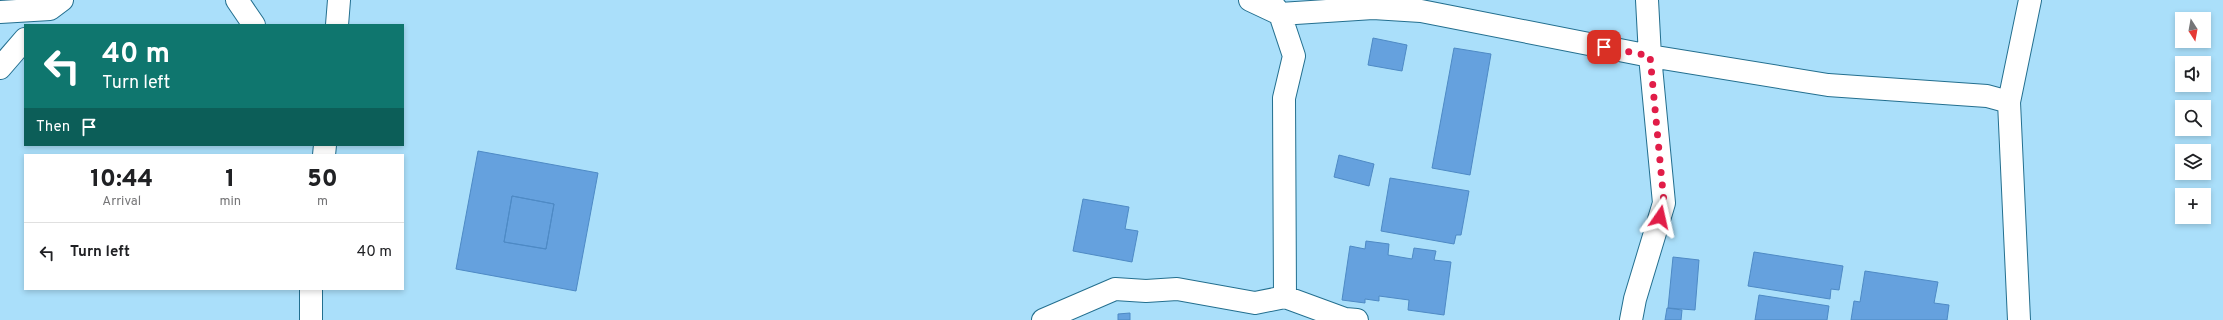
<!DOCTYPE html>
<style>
body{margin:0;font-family:Overpass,sans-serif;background:#f2f2f2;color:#202124;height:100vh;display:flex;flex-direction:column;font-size:15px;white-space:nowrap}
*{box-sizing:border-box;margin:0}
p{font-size:13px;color:#757577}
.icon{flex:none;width:22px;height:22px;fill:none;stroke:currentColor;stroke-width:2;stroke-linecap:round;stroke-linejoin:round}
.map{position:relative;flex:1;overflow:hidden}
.details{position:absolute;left:24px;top:154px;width:380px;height:136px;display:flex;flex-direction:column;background:#fff;border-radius:0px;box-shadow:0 2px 6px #0003}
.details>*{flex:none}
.guide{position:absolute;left:24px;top:24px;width:380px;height:122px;border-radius:0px;box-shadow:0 2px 6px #0003;background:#0f766e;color:#fff;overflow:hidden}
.needle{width:26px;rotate:169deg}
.controls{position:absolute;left:2175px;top:12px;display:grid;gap:8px}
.controls a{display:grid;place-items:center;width:36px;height:36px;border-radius:0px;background:#fff;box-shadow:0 2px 6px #0003;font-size:20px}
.pin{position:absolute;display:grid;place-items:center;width:34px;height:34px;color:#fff;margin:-17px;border-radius:8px;box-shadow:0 2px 6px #0006}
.me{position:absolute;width:44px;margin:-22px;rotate:11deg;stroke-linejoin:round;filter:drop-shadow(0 0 3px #0008)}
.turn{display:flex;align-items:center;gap:14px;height:84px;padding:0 12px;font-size:18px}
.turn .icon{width:52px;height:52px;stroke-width:2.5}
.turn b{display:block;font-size:28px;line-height:34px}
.then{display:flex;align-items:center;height:38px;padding:0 12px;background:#0003;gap:8px;font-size:15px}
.eta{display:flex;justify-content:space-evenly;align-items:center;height:68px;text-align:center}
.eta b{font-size:24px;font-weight:800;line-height:28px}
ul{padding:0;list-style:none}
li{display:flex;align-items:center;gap:12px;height:60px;padding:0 12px;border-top:1px solid #e0e0e0}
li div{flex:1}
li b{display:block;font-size:15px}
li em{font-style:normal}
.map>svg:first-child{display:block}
</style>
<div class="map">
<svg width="2223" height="320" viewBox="0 0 2223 320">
<rect width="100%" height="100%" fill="#aadffa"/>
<!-- building -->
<path fill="#65a1de" stroke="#4e8ac5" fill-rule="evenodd" d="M 1373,38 L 1407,45 L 1402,71 L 1368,65 Z
M 1454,48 L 1491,54 L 1470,175 L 1432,168 Z
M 478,151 L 598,173 L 576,291 L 456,269 ZM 512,196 L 554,204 L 546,249 L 504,242 Z
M 1339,155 L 1374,164 L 1369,186 L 1334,177 Z
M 1390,178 L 1469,191 L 1461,235 L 1456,235 L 1454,244 L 1381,231 Z
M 512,196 L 554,204 L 546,249 L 504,242 Z
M 1083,199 L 1129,207 L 1125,229 L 1138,231 L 1132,262 L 1073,251 Z
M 1366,241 L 1389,244 L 1388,255 L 1412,259 L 1414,248 L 1436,251 L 1434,260 L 1451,262 L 1444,315 L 1408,310 L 1409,300 L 1379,296 L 1379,301 L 1365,299 L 1365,303 L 1342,300 L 1350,246 L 1365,249 Z
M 1754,252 L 1843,266 L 1839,290 L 1831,289 L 1830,299 L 1748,286 Z
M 1673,257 L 1699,260 L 1695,310 L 1668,308 Z
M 1865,271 L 1938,282 L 1934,303 L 1949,305 L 1947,320 L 1851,320 L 1854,301 L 1860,302 Z
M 1759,295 L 1829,306 L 1827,320 L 1755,320 Z
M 1667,308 L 1682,310 L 1681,320 L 1665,320 Z
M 1130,313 L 1130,320 L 1118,320 L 1118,314 Z"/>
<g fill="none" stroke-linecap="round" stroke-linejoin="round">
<!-- street casing -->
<g stroke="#236f8f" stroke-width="24">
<path id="street" d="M 237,0 L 254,25
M 1250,0 L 1280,14 L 1373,8 L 1421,11 L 1650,56 L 1828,85 L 1987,96 L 2009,102
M 1271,2 L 1280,14 L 1294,56 L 1284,98 L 1285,297
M 0,12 L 50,9 L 62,0
M 337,25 L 339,0
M 0,68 L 25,39
M 324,155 L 325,145
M 311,320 L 311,289
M 1043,320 L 1115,289 L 1146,291 L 1177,289 L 1255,303 L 1285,297 L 1345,319 L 1357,320
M 1631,320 L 1635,299 L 1664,203 L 1650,56 L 1647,0
M 2019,320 L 2009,102 L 2030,0"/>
</g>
<!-- street -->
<use href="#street" stroke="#fff" stroke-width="22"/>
</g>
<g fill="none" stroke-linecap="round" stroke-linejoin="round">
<!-- route -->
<path stroke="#e11d48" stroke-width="7" stroke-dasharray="0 12.6" d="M 1604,47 L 1650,56 L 1664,203 L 1660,217"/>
</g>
</svg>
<div class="controls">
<a><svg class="needle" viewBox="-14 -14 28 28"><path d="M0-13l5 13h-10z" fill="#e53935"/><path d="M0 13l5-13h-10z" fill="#757577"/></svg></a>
<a><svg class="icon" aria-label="sound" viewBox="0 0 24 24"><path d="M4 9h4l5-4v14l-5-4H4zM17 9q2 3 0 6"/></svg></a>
<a><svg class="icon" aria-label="search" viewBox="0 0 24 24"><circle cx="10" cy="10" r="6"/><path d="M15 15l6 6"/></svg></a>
<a><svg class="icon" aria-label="layers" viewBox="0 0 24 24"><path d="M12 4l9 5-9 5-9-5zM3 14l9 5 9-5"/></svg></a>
<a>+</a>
</div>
<div class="pin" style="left:1604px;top:47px;background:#d93025"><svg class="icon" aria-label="arrive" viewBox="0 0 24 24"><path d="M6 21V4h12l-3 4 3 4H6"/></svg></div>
<svg class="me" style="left:1660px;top:217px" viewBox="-20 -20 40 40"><path d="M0-17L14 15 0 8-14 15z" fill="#e11d48" stroke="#fff" stroke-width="4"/></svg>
<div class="guide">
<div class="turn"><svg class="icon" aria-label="left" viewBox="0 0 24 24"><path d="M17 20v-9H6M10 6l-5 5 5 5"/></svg><div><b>40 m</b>Turn left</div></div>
<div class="then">Then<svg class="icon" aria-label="arrive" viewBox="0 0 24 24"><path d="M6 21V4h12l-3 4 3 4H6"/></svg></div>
</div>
<section class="details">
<div class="eta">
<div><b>10:44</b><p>Arrival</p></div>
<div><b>1</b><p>min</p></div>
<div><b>50</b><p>m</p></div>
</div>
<ul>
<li><svg class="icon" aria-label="left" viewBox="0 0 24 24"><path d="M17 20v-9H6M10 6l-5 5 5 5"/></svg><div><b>Turn left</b></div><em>40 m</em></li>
</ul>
</section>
</div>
